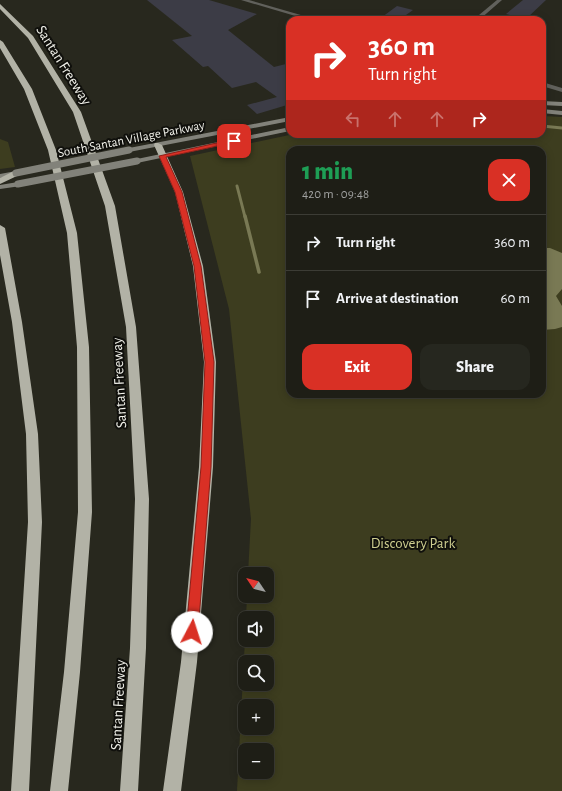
<!DOCTYPE html>
<meta charset="utf-8">
<style>
body{margin:0;font-family:"Alegreya Sans",sans-serif;background:#26271f;color:#f1f3f6;height:100vh;display:flex;flex-direction:column;font-size:15px;white-space:nowrap}
*{box-sizing:border-box;margin:0}
p{font-size:13px;color:#a1a2a1}
.icon{flex:none;width:22px;height:22px;fill:none;stroke:currentColor;stroke-width:2;stroke-linecap:round;stroke-linejoin:round}
.map{position:relative;flex:1;overflow:hidden}
.sheet{position:absolute;left:286px;top:146px;width:260px;height:252px;display:flex;flex-direction:column;background:#1e1e16;border-radius:12px;box-shadow:0 2px 10px #0003,0 0 0 1px #3c3c35}
.sheet>*{flex:none}
.top-card{position:absolute;left:286px;top:16px;width:260px;height:122px;border-radius:12px;box-shadow:0 2px 10px #0003,0 0 0 1px #3c3c35;background:#d93025;color:#fff;overflow:hidden}
.needle{width:26px;rotate:305deg}
.controls{position:absolute;left:238px;top:567px;display:grid;gap:8px}
.controls a{display:grid;place-items:center;width:36px;height:36px;border-radius:8px;background:#1e1e16;box-shadow:0 2px 10px #0003,0 0 0 1px #3c3c35;font-size:20px}
.pin{position:absolute;display:grid;place-items:center;width:34px;height:34px;color:#fff;margin:-17px;border-radius:8px;box-shadow:0 2px 6px #0006}
.me{position:absolute;width:44px;margin:-22px;rotate:5deg;stroke-linejoin:round;filter:drop-shadow(0 0 3px #0008)}
.turn{display:flex;align-items:center;gap:14px;height:84px;padding:0 16px;font-size:18px}
.turn .icon{width:52px;height:52px;stroke-width:2.5}
.turn b{display:block;font-size:28px;line-height:34px}
.lanes{display:flex;align-items:center;height:38px;padding:0 16px;background:#0003;justify-content:center;gap:20px;direction:ltr}
.lanes .off{opacity:.35}
.round{display:grid;place-items:center;flex:none;width:42px;height:42px;border-radius:12px;background:#26271f}
.head{display:flex;align-items:center;justify-content:space-between;height:68px;padding:0 16px}
h1{font-size:24px;font-weight:800;line-height:30px;color:#1e9e55}
.action{display:flex;gap:8px;margin-top:auto;padding:8px 16px}
.action a{flex:1;height:46px;border-radius:12px;background:#d93025;color:#fff;font-size:16px;font-weight:800;line-height:46px;text-align:center}
.action a+a{background:#26271f;color:#f1f3f6}
ul{padding:0;list-style:none}
li{display:flex;align-items:center;gap:12px;height:56px;padding:0 16px;border-top:1px solid #3c3c35}
li div{flex:1}
li b{display:block;font-size:15px}
li em{font-style:normal}
.map>svg:first-child{display:block}
</style>
<div class="map">
<svg width="562" height="791" viewBox="0 0 562 791">
<rect width="100%" height="100%" fill="#28281e"/>
<!-- green -->
<path fill="#3d3d1f" fill-rule="evenodd" d="M 542,116 L 562,117 L 562,791 L 237,791 L 245,639 L 267,640 L 267,618 L 246,618 L 247,596 L 267,596 L 267,574 L 248,574 L 251,519 L 229,309 L 190,156 L 294,134 L 542,134 ZM 290,150 L 542,150 L 542,394 L 290,394 ZM 245,662 L 267,662 L 267,684 L 245,684 ZM 245,706 L 267,706 L 267,728 L 245,728 ZM 245,750 L 267,750 L 267,772 L 245,772 Z
M 0,139 L 8,142 L 15,167 L 0,169 Z"/>
<!-- water -->
<path fill="#797954" d="M 542,248 L 550,248 L 562,253 L 562,289 L 556,296 L 562,306 L 562,327 L 555,329 L 542,330 Z"/>
<g fill="none" stroke-linecap="round" stroke-linejoin="round">
<!-- stream-far1 -->
<path stroke="#797954" stroke-width="3" d="M 542,126 L 562,128
M 237,186 L 245,217"/>
<!-- stream -->
<path stroke="#797954" stroke-width="3.5" d="M 245,216 L 259,272"/>
</g>
<!-- building -->
<path fill="#3c3c46" d="M 147,0 L 209,0 L 257,14 L 228,30 L 274,67 L 290,63 L 290,107 L 287,105 L 257,114 L 247,105 L 277,97 L 256,82 L 232,88 L 208,66 L 203,67 L 172,40 L 192,36 Z
M 523,0 L 546,0 L 526,19 L 506,14 Z
M 397,6 L 413,10 L 399,20 L 378,20 Z"/>
<g fill="none" stroke-linecap="round" stroke-linejoin="round">
<!-- minor -->
<path fill="#61615c" fill-rule="evenodd" d="M 497,0 L 502,0 L 479,20 L 473,20 Z
M 542,82 L 562,88 L 562,92 L 542,86 Z"/>
<!-- tertiary -->
<path fill="#61615c" fill-rule="evenodd" d="M 241,0 L 249,0 L 318,20 L 309,20 Z"/>
<!-- secondary -->
<path fill="#82827a" fill-rule="evenodd" d="M 542,101 L 562,102 L 562,106 L 542,105 Z
M 542,109 L 562,111 L 562,115 L 542,113 Z
M 290,117 L 290,121 L 129,152 L 126,150 L 129,148 Z
M 290,127 L 290,131 L 137,163 L 134,161 L 137,159 Z
M 16,171 L 20,173 L 19,175 L 0,178 L 0,174 Z
M 18,182 L 22,184 L 21,186 L 0,189 L 0,185 Z"/>
<!-- motorway -->
<path fill="#b2b2a6" fill-rule="evenodd" d="M 0,4 L 33,36 L 81,112 L 115,206 L 136,327 L 149,499 L 146,648 L 138,791 L 120,791 L 130,648 L 135,499 L 126,327 L 105,206 L 73,112 L 28,38 L 0,9 Z
M 0,40 L 3,42 L 32,89 L 56,150 L 77,233 L 89,347 L 92,512 L 80,672 L 68,791 L 50,791 L 64,672 L 78,512 L 77,347 L 67,233 L 48,150 L 24,89 L 0,48 Z
M 155,143 L 158,143 L 162,145 L 183,192 L 203,266 L 216,362 L 213,467 L 197,662 L 181,791 L 163,791 L 181,662 L 199,467 L 204,362 L 193,266 L 175,192 L 154,145 Z
M 16,170 L 19,171 L 20,173 L 19,175 L 0,184 L 0,178 Z
M 0,225 L 5,228 L 22,322 L 38,434 L 42,522 L 29,791 L 11,791 L 28,522 L 26,434 L 12,322 L 0,255 Z"/>
<!-- secondary-bridge -->
<path stroke="#82827a" stroke-width="7" d="M 16,173 L 129,150
M 18,184 L 137,161"/>
</g>
<!-- route -->
<path fill="#d93025" stroke="#8d1f18" d="M 234,139 L 236,140 L 236,142 L 166,157 L 182,192 L 201,266 L 214,362 L 211,467 L 198,632 L 196,636 L 192,638 L 187,636 L 186,632 L 201,467 L 205,362 L 194,266 L 175,192 L 159,156 Z"/>
<g text-anchor="middle" stroke-width="4" stroke-linejoin="round" paint-order="stroke">
<!-- far-street labels -->
<g font-size="13" fill="#f2f2eb" stroke="#10100c">
<text transform="translate(131 138) rotate(-11)" y="5">South Santan Village Parkway</text>
</g>
<!-- street labels -->
<g font-size="15" fill="#f2f2eb" stroke="#10100c">
<text transform="translate(64 65) rotate(58)" y="5">Santan Freeway</text>
<text transform="translate(119 383) rotate(-93)" y="5">Santan Freeway</text>
<text transform="translate(118 705) rotate(-87)" y="5">Santan Freeway</text>
</g>
<!-- park labels -->
<g font-size="15" fill="#cfcf90" stroke="#10100c">
<text x="413" y="548">Discovery Park</text>
</g>
</g>
</svg>
<div class="controls">
<a><svg class="needle" viewBox="-14 -14 28 28"><path d="M0-13l5 13h-10z" fill="#e53935"/><path d="M0 13l5-13h-10z" fill="#a1a2a1"/></svg></a>
<a><svg class="icon" aria-label="sound" viewBox="0 0 24 24"><path d="M4 9h4l5-4v14l-5-4H4zM17 9q2 3 0 6"/></svg></a>
<a><svg class="icon" aria-label="search" viewBox="0 0 24 24"><circle cx="10" cy="10" r="6"/><path d="M15 15l6 6"/></svg></a>
<a>+</a>
<a>−</a>
</div>
<div class="pin" style="left:234px;top:141px;background:#d93025"><svg class="icon" aria-label="arrive" viewBox="0 0 24 24"><path d="M6 21V4h12l-3 4 3 4H6"/></svg></div>
<svg class="me" style="left:192px;top:632px" viewBox="-20 -20 40 40"><circle r="19" fill="#fff"/><path d="M0-13L10 11 0 6-10 11z" fill="#d93025"/></svg>
<div class="top-card">
<div class="turn"><svg class="icon" aria-label="right" viewBox="0 0 24 24"><path d="M7 20v-9h11M14 6l5 5-5 5"/></svg><div><b>360 m</b>Turn right</div></div>
<div class="lanes"><svg class="icon off" aria-label="left" viewBox="0 0 24 24"><path d="M17 20v-9H6M10 6l-5 5 5 5"/></svg><svg class="icon off" aria-label="ahead" viewBox="0 0 24 24"><path d="M12 20V5M6 11l6-6 6 6"/></svg><svg class="icon off" aria-label="ahead" viewBox="0 0 24 24"><path d="M12 20V5M6 11l6-6 6 6"/></svg><svg class="icon" aria-label="right" viewBox="0 0 24 24"><path d="M7 20v-9h11M14 6l5 5-5 5"/></svg></div>
</div>
<section class="sheet">
<div class="head"><div><h1>1 min</h1><p>420 m · 09:48</p></div><a class="round" style="background:#d93025;color:#fff"><svg class="icon" aria-label="close" viewBox="0 0 24 24"><path d="M6 6l12 12M18 6L6 18"/></svg></a></div>
<ul>
<li><svg class="icon" aria-label="right" viewBox="0 0 24 24"><path d="M7 20v-9h11M14 6l5 5-5 5"/></svg><div><b>Turn right</b></div><em>360 m</em></li>
<li><svg class="icon" aria-label="arrive" viewBox="0 0 24 24"><path d="M6 21V4h12l-3 4 3 4H6"/></svg><div><b>Arrive at destination</b></div><em>60 m</em></li>
</ul>
<div class="action"><a>Exit</a><a>Share</a></div>
</section>
</div>
